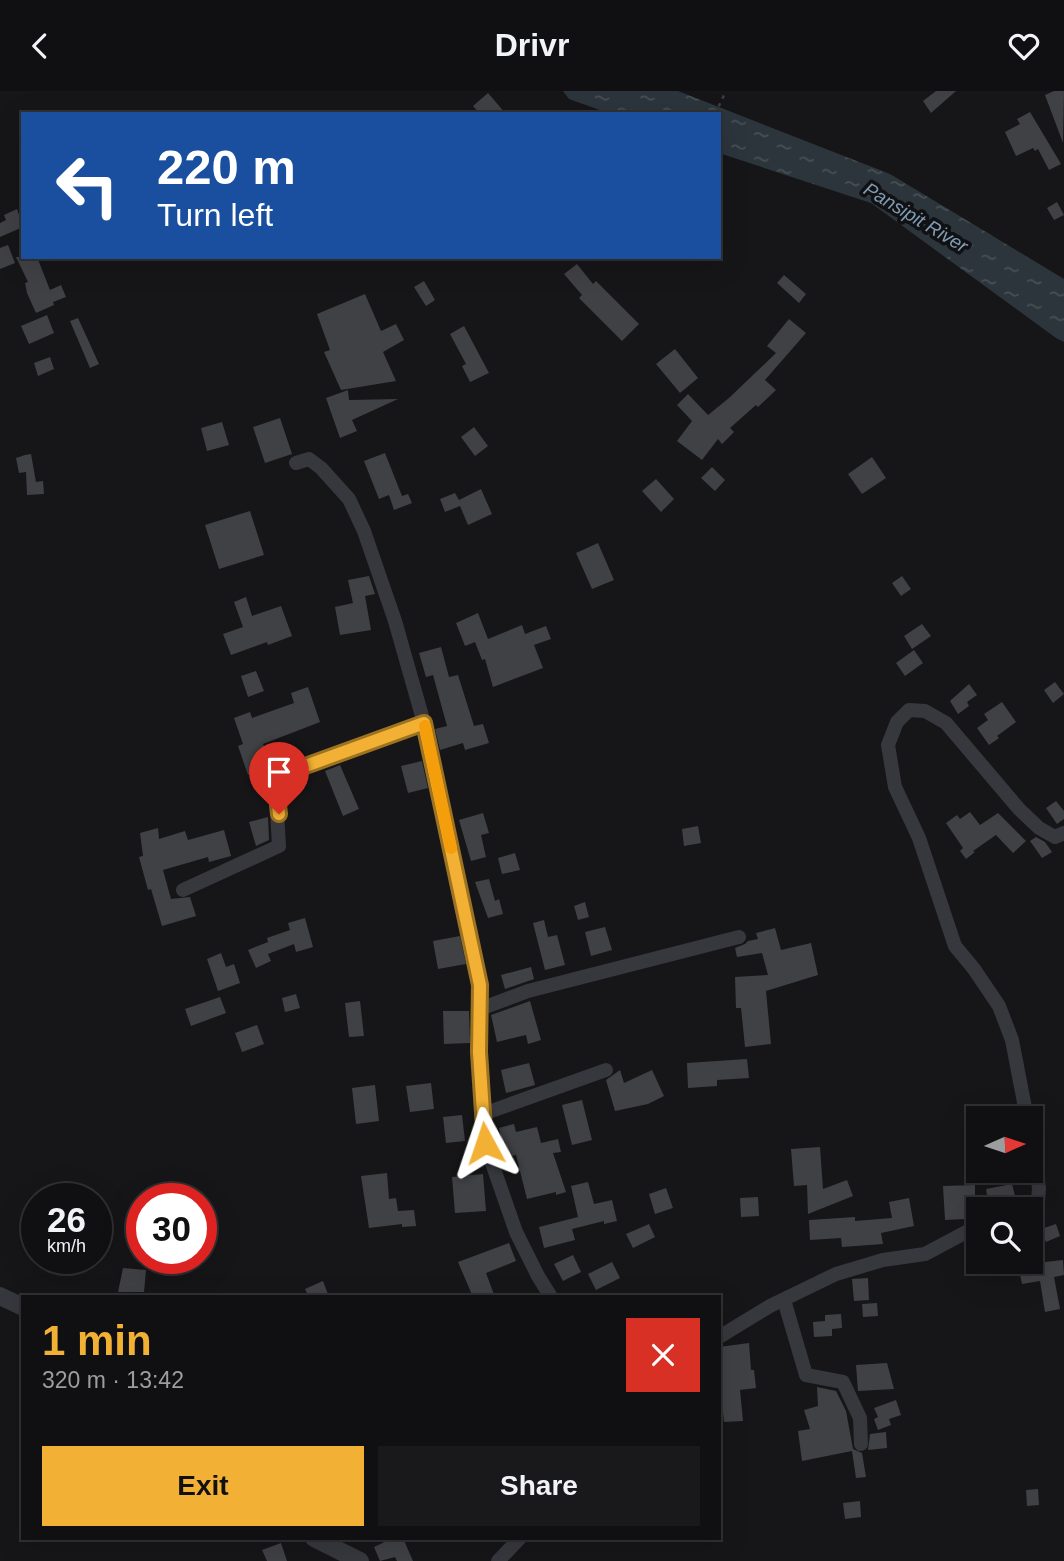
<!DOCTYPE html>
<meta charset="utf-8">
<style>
body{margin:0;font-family:Helvetica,sans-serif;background:#19191b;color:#f1f3f6;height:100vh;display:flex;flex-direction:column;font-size:26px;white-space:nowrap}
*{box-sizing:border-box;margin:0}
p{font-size:23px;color:#9c9d9f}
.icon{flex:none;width:38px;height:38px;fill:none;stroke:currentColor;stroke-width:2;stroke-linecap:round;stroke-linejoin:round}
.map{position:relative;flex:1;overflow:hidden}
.side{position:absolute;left:21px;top:1204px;width:700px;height:245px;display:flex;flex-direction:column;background:#101012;border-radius:0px;box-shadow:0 7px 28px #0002,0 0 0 2px #303032}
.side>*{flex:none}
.top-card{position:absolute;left:21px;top:21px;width:700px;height:147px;border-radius:0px;box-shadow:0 7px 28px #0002,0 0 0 2px #303032;background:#1a4fa0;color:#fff;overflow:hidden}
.needle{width:46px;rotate:87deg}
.tools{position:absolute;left:966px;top:1015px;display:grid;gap:14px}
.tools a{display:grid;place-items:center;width:77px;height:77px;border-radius:0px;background:#101012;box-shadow:0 7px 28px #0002,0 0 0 2px #303032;font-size:35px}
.speed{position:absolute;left:21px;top:1092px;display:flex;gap:14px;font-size:35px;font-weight:700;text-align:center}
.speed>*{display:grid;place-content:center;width:91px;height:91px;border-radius:50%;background:#101012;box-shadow:0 7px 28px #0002,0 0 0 2px #303032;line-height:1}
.speed small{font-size:18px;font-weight:400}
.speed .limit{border:10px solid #d22;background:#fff;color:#111}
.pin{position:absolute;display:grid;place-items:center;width:60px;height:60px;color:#fff;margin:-72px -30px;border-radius:50% 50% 50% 0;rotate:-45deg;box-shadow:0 0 7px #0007}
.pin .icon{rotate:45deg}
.me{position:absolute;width:77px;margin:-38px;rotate:355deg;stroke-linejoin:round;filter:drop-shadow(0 0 5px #0008)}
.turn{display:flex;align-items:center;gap:24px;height:147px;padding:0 21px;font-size:32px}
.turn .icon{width:91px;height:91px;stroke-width:2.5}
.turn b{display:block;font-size:49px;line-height:60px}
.round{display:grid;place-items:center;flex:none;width:74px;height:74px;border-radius:0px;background:#19191b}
.summary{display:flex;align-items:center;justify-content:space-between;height:119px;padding:0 21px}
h1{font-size:42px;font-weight:800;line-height:52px;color:#f2b134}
.button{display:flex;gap:14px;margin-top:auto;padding:14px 21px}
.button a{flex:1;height:80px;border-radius:0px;background:#f2b134;color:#111;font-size:28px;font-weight:800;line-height:80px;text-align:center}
.button a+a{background:#19191b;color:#f1f3f6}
header{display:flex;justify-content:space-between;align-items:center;height:91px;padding:0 21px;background:#101012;font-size:32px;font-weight:800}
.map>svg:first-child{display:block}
</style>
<header><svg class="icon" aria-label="back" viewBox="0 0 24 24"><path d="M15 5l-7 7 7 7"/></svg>Drivr<svg class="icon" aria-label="heart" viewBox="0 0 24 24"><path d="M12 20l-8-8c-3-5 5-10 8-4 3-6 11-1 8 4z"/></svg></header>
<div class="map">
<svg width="1064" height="1470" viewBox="0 0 1064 1470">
<defs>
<pattern id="water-ripples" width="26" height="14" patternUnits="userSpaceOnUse" patternTransform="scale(1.75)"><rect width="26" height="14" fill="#2c353c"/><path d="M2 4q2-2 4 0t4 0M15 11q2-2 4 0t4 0" fill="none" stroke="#485056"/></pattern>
</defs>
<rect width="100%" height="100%" fill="#161618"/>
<!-- water -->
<path fill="url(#water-ripples)" d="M 563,0 L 678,0 L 890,83 L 1064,188 L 1064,251 L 1056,247 L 871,112 L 719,62 L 719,23 L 611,23 L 569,8 Z"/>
<!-- building -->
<path fill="#404145" d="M 936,0 L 956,0 L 931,22 L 923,10 Z
M 1054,0 L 1064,0 L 1063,52 L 1045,4 Z
M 488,2 L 506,23 L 480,23 L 473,15 Z
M 1030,21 L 1061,73 L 1049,79 L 1038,58 L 1035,60 L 1033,57 L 1016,65 L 1005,41 L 1020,33 L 1017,28 Z
M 1057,111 L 1064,124 L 1054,129 L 1047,117 Z
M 17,118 L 23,136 L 0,146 L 0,132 L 6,129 L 4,124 Z
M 8,154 L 15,172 L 0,178 L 0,157 Z
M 16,166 L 37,166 L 50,199 L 61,194 L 66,206 L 53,211 L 54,214 L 36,222 L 27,202 L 25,192 L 28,191 Z
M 577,173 L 593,193 L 596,190 L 639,233 L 622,250 L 579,207 L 582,204 L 564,183 Z
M 784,184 L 806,203 L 799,212 L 777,192 Z
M 424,190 L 435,209 L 426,215 L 414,196 Z
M 365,203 L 381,240 L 396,233 L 404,249 L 383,261 L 396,290 L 341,299 L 324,261 L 330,259 L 317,223 Z
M 47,224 L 54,242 L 29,253 L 21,235 Z
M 78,227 L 99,273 L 90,277 L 70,230 Z
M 789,228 L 806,242 L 765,289 L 776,299 L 758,316 L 756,314 L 730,337 L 734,341 L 722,353 L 718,348 L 702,369 L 677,350 L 692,330 L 677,314 L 688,303 L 708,324 L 729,307 L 776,262 L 767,255 Z
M 464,235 L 489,282 L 470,291 L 462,275 L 466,273 L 450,243 Z
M 675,258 L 698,287 L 680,302 L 656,273 Z
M 50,266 L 54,278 L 38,285 L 34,272 Z
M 348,299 L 349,309 L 398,308 L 352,329 L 357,340 L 340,347 L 326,307 Z
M 280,327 L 292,363 L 265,372 L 253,336 Z
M 222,331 L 229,354 L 207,360 L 201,337 Z
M 474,336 L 488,355 L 475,365 L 461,346 Z
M 385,362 L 402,405 L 408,403 L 412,412 L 394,419 L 389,404 L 379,408 L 364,370 Z
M 25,364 L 31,363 L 36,391 L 43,390 L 44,403 L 27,404 L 26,381 L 19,382 L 16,367 Z
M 872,366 L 886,387 L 862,403 L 848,383 Z
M 712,376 L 725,389 L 715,400 L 701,387 Z
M 656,388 L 674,408 L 661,421 L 642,400 Z
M 481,398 L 492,423 L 468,434 L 460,415 L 445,421 L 440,408 L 455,402 L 459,409 Z
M 250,420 L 264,464 L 219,478 L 205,434 Z
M 598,452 L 614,489 L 592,498 L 576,462 Z
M 369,485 L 375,503 L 365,505 L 371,539 L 340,544 L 335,516 L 353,512 L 348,489 Z
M 902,485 L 911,498 L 901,505 L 892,492 Z
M 246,506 L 252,525 L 281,515 L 292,545 L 268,554 L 267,551 L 231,564 L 223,543 L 243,536 L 234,511 Z
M 478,522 L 488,548 L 522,534 L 525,543 L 546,535 L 551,548 L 534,554 L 543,577 L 493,596 L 485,568 L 482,569 L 475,551 L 465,555 L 456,532 Z
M 922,533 L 931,545 L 912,558 L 904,545 Z
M 441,556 L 449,586 L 458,584 L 474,635 L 483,633 L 489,652 L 465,659 L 463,652 L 440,659 L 435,638 L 447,635 L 433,584 L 426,586 L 419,562 Z
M 914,559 L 923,572 L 905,585 L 896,572 Z
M 256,580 L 264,600 L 248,606 L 241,585 Z
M 1055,591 L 1064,603 L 1053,612 L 1044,599 Z
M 969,593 L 977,604 L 967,611 L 969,615 L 958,623 L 950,610 Z
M 308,596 L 320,631 L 263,653 L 271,676 L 248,684 L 238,655 L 243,653 L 234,627 L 250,621 L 252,627 L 294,612 L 291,602 Z
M 1002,611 L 1016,631 L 997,645 L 999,647 L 989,654 L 977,637 L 988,629 L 984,623 Z
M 422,670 L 428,697 L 408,702 L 401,675 Z
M 340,674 L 359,718 L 343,725 L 325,680 Z
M 1056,710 L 1064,720 L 1064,728 L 1057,733 L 1046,717 Z
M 970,721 L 980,734 L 998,722 L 1026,750 L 1013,762 L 996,744 L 973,760 L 975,761 L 966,768 L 960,760 L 963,757 L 946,732 L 957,724 L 960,728 Z
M 483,722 L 489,742 L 481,744 L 486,766 L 471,770 L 459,729 Z
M 268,726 L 269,749 L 256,755 L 249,731 Z
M 698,735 L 701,752 L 684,755 L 682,738 Z
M 158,737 L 159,748 L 185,740 L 188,749 L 224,739 L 231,765 L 209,771 L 208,766 L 163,779 L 171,808 L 190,806 L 196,825 L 162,835 L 151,798 L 148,799 L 139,766 L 143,765 L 140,742 Z
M 1036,746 L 1045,751 L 1052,761 L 1042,767 L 1030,750 Z
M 515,762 L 520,779 L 502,783 L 498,767 Z
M 489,788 L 495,810 L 499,808 L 503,823 L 488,827 L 475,791 Z
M 585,811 L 589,826 L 578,829 L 574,815 Z
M 305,827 L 313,856 L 296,861 L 294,853 L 268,863 L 271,870 L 256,877 L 248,859 L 268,851 L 267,847 L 290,839 L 288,832 Z
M 544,829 L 548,846 L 557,844 L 565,874 L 545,879 L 533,832 Z
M 605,836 L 612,859 L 591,865 L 585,841 Z
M 775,837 L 781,859 L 811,852 L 818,884 L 766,900 L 771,953 L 745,956 L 741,917 L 736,917 L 735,886 L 768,884 L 762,862 L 737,866 L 735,857 L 745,853 L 748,850 L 758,848 L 756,842 Z
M 460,845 L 466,873 L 438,878 L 433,850 Z
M 221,862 L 226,876 L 234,873 L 240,892 L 218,900 L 207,868 Z
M 531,876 L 534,888 L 505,898 L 501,884 Z
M 296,903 L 300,917 L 285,921 L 282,907 Z
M 220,906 L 226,922 L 191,935 L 185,918 Z
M 360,910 L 364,945 L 349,946 L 345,912 Z
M 530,910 L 541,949 L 528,953 L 526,944 L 497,951 L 491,924 Z
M 443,920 L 469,920 L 470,952 L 444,953 Z
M 257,934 L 264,953 L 242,961 L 235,942 Z
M 747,968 L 749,987 L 717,989 L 717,995 L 688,997 L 687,972 Z
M 529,972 L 535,994 L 506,1002 L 501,979 Z
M 620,979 L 624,992 L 652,979 L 664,1005 L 648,1013 L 615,1020 L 606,989 Z
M 431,992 L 434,1018 L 410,1021 L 406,995 Z
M 375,994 L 379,1030 L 356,1033 L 352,997 Z
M 582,1009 L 592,1049 L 572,1054 L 562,1014 Z
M 462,1024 L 465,1050 L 446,1052 L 443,1026 Z
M 514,1033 L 516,1041 L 537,1036 L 541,1052 L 558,1048 L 561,1061 L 553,1062 L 566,1101 L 556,1104 L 556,1101 L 527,1108 L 516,1064 L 506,1066 L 499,1037 Z
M 820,1056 L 823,1098 L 847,1089 L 853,1105 L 808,1123 L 807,1094 L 794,1095 L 791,1058 Z
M 387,1082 L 389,1108 L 396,1107 L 398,1120 L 414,1119 L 416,1135 L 402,1136 L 402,1133 L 369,1137 L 361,1085 Z
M 483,1083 L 486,1120 L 455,1122 L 452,1086 Z
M 588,1091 L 594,1113 L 612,1109 L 617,1130 L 604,1133 L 604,1130 L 572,1138 L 575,1149 L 544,1157 L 539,1136 L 578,1126 L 571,1095 Z
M 1012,1093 L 1015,1105 L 1010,1106 L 1012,1118 L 993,1118 L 991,1110 L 988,1110 L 986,1098 Z
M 975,1094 L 975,1106 L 966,1107 L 966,1128 L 945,1129 L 943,1095 Z
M 666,1097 L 673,1117 L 655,1123 L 649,1103 Z
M 758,1106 L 759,1125 L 741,1126 L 740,1107 Z
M 909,1107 L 914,1135 L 881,1142 L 883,1153 L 842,1156 L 841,1147 L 810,1149 L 809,1129 L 855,1126 L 855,1130 L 892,1127 L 889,1111 Z
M 649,1133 L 655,1146 L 633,1157 L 626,1143 Z
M 1056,1133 L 1060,1145 L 1046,1151 L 1041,1138 Z
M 509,1152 L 516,1170 L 486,1182 L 495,1206 L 473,1206 L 458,1171 Z
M 573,1164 L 581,1181 L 563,1190 L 554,1173 Z
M 1063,1169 L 1064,1184 L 1054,1186 L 1060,1218 L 1045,1221 L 1040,1190 L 1022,1193 L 1018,1174 Z
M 612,1171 L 620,1187 L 596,1199 L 588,1183 Z
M 123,1177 L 146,1179 L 144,1201 L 118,1201 Z
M 868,1187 L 869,1209 L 854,1210 L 852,1188 Z
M 323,1190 L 329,1206 L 309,1206 L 305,1198 Z
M 877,1212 L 878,1225 L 863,1226 L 862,1213 Z
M 841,1223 L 842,1237 L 832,1238 L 832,1245 L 814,1246 L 813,1231 L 825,1230 L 825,1224 Z
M 749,1252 L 751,1279 L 754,1279 L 756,1297 L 740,1299 L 743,1330 L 724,1331 L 721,1301 L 719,1301 L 719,1256 Z
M 887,1272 L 894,1298 L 858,1300 L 856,1274 Z
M 817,1296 L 836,1300 L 846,1320 L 853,1358 L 862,1362 L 866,1386 L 856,1387 L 852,1360 L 802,1370 L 798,1340 L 810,1338 L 804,1319 L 818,1315 Z
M 896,1309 L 901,1324 L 889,1328 L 891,1334 L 878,1339 L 874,1328 L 878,1326 L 874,1317 Z
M 886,1341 L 887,1357 L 868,1359 L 870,1343 Z
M 1038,1398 L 1039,1414 L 1027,1415 L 1026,1399 Z
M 860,1410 L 861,1426 L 845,1428 L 843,1412 Z
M 393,1447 L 403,1447 L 413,1470 L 397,1470 L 395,1466 L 380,1470 L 374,1456 Z
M 281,1452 L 287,1470 L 267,1470 L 262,1459 Z"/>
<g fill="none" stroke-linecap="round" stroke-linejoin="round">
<!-- path -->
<path stroke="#3d3f44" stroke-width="2.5" stroke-dasharray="3.5 5" stroke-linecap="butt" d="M 715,23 L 726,0"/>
<!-- minor -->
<path stroke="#37383d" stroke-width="14" d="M 296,372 L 309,368 L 321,377 L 349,408 L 364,440 L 395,530 L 424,632 L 480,894 L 479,961 L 485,1052 L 516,1141 L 538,1185 L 551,1206
M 183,799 L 279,755 L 275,686 L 424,632
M 480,918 L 528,900 L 739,846
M 483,1023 L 606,979
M 1027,1027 L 1012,949 L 999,915 L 974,878 L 955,855 L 919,747 L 895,696 L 888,654 L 897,631 L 909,619 L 925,620 L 946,632 L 1019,718 L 1039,737 L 1055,746 L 1064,742
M 1030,1118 L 1038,1110 L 1039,1097 L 1031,1046
M 784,1209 L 806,1284 L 843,1291 L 860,1327 L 861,1353
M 719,1246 L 770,1215 L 836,1183 L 883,1169 L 925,1163 L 972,1138 L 978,1136
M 498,1470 L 520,1447"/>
<!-- tertiary -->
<path stroke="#37383d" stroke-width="18" d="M 0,1205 L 23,1216
M 314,1447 L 360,1470"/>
</g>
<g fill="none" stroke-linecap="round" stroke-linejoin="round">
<!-- route casing -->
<g stroke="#9d7322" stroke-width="18">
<path id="route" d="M 279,723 L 275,686 L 424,632 L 480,894 L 479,961 L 485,1052"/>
</g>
<!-- route -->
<use href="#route" stroke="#f2b134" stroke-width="12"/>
<!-- slow -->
<path stroke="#f59e0b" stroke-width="12" d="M 425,635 L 451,757"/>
</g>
<g text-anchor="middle" stroke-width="7" stroke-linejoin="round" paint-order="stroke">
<!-- water labels -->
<g font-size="19" font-style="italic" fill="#7f9bb3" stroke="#111113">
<text transform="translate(916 126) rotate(31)" y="7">Pansipit River</text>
</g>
</g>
</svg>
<div class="tools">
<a><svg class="needle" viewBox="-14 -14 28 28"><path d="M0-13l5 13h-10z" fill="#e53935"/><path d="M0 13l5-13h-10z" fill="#9c9d9f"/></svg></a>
<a><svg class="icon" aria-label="search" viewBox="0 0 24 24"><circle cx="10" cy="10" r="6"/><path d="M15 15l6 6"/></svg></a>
</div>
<div class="speed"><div>26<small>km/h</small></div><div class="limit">30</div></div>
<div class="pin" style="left:279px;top:723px;background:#d93025"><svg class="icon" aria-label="arrive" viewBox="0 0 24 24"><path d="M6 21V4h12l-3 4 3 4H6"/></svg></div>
<svg class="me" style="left:485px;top:1052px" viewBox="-20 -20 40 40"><path d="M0-17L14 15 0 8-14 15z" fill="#f2b134" stroke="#fff" stroke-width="4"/></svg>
<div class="top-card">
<div class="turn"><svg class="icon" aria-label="left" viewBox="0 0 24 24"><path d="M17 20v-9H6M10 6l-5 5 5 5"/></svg><div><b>220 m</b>Turn left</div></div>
</div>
<section class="side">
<div class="summary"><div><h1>1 min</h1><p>320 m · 13:42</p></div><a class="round" style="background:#d93025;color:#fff"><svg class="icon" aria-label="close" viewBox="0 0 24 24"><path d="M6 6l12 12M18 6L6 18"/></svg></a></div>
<div class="button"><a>Exit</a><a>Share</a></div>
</section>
</div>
